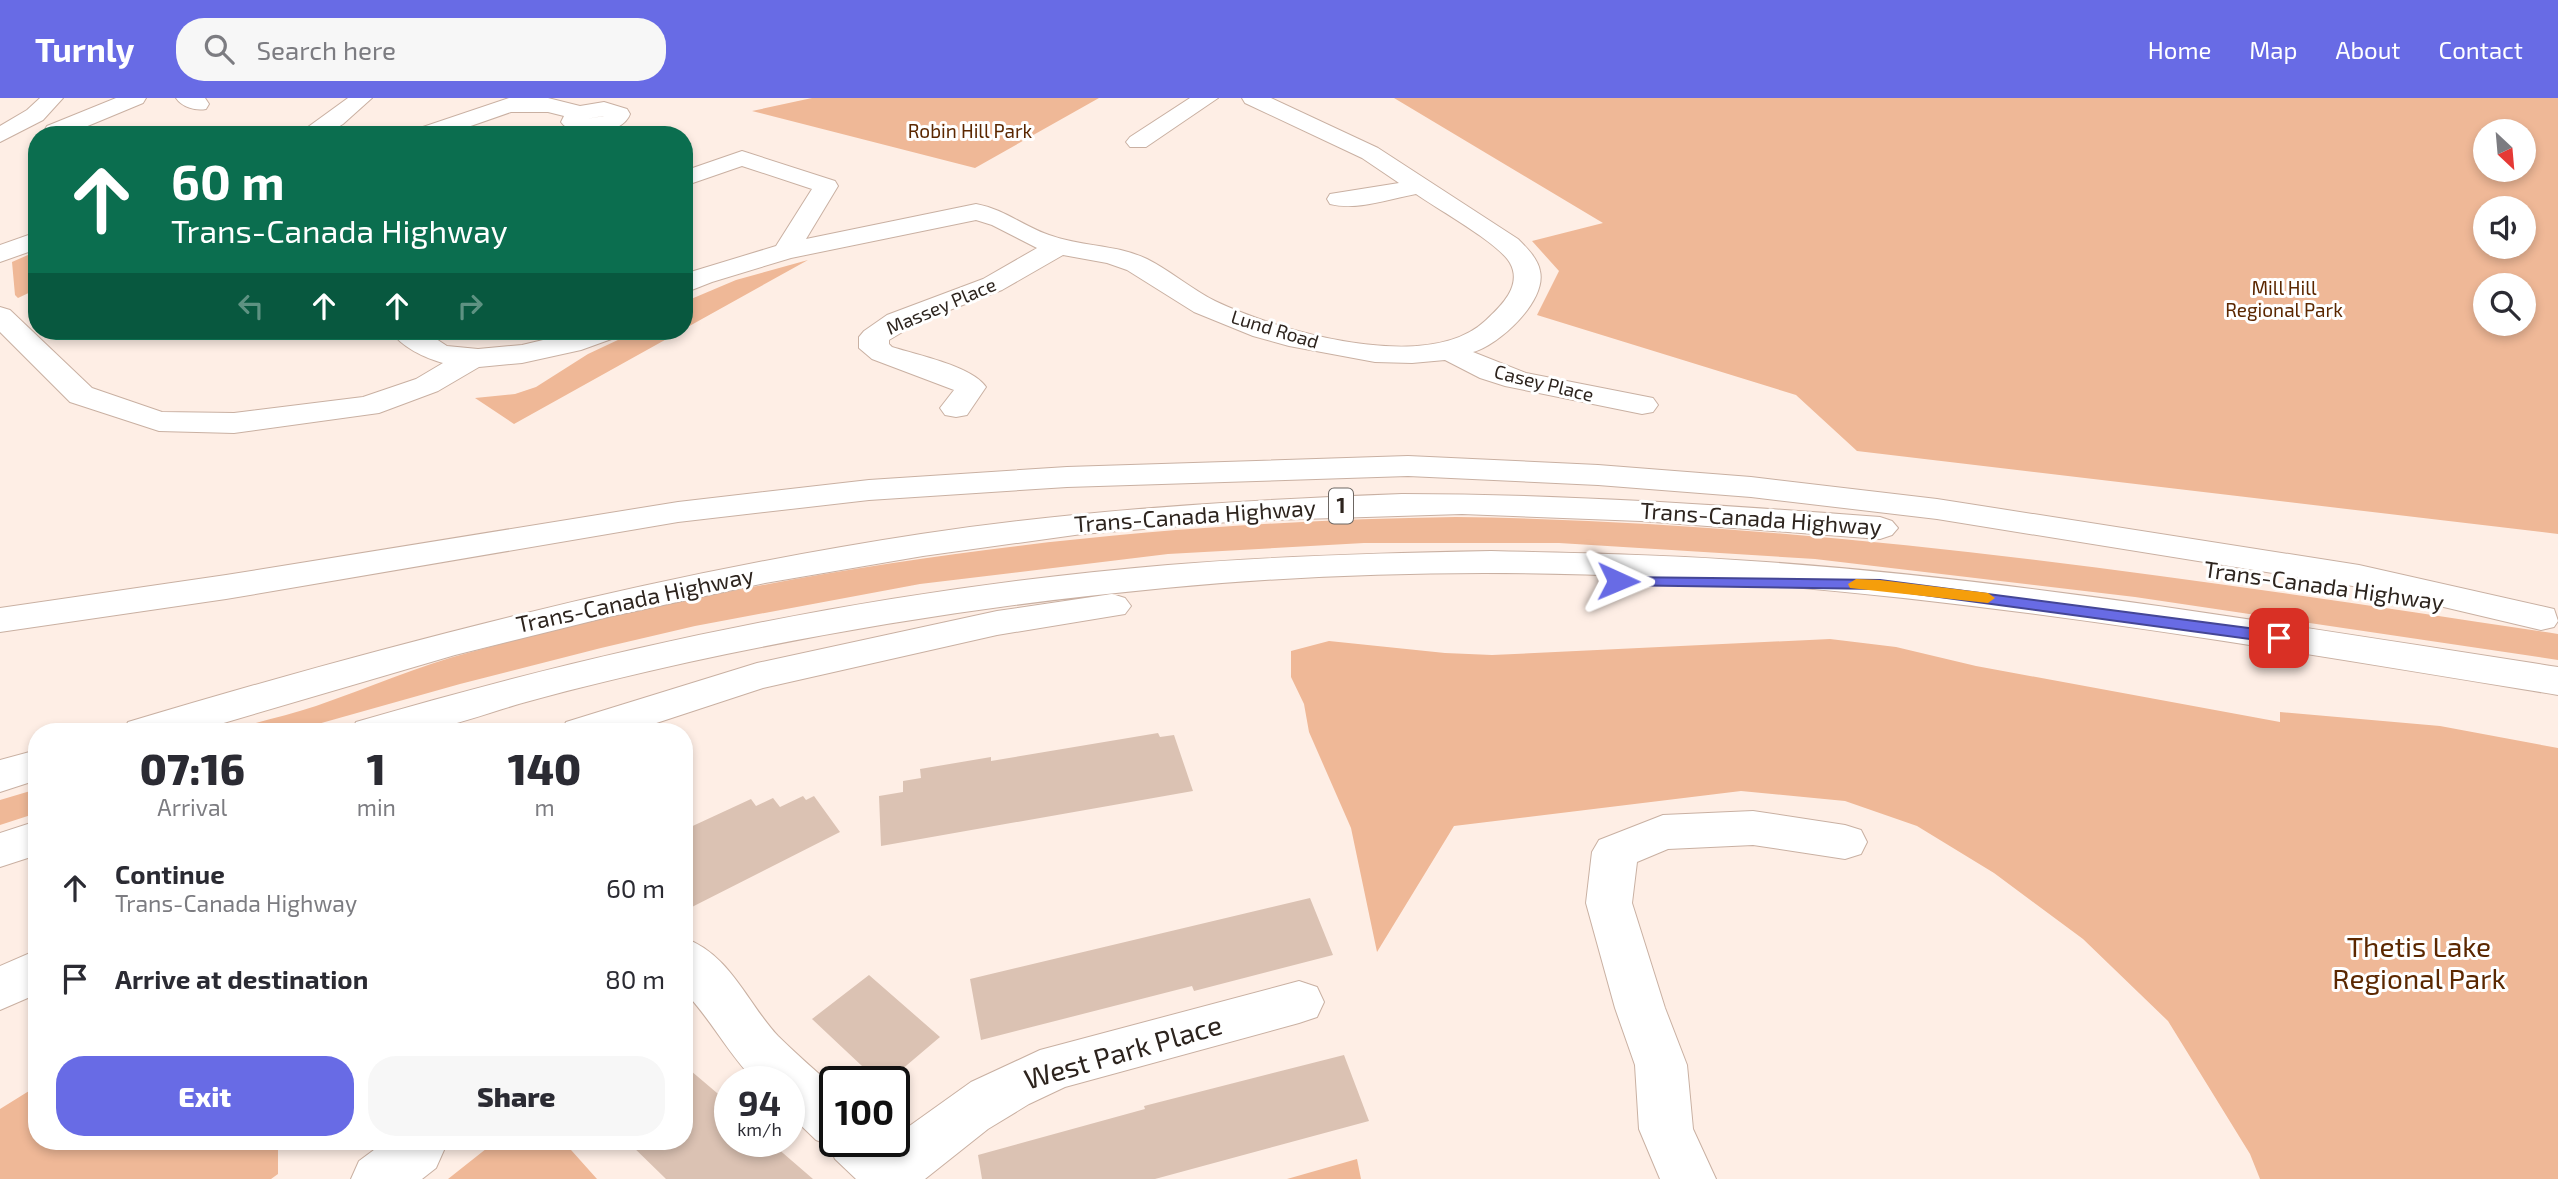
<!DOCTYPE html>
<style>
body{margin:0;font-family:"Exo 2",sans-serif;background:#f7f7f7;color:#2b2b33;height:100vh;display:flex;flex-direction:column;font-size:26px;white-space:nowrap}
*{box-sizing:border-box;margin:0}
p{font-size:23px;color:#7c7c81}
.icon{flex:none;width:38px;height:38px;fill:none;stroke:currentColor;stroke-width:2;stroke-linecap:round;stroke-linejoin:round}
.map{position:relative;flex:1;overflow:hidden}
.sheet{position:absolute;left:28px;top:625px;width:665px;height:427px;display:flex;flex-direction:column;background:#fff;border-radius:28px;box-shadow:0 4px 10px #0003}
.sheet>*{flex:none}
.guide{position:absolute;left:28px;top:28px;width:665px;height:214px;border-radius:28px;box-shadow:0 4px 10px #0003;background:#0b6e4f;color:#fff;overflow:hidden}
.needle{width:46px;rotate:154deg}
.fabs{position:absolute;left:2473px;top:21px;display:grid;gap:14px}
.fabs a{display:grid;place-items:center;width:63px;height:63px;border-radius:50%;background:#fff;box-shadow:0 4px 10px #0003;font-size:35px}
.speed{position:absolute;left:714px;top:968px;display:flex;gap:14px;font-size:35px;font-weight:700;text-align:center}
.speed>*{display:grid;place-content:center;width:91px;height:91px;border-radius:50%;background:#fff;box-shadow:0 4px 10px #0003;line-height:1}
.speed small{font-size:18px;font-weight:400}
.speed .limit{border:4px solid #111;border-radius:10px;background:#fff;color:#111}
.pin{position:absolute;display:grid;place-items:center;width:60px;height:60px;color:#fff;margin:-30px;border-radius:14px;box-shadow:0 4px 10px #0006}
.me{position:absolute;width:77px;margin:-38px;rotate:91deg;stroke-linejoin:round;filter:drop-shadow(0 0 5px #0008)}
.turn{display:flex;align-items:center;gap:24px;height:147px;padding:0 28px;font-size:32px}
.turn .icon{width:91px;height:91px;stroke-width:2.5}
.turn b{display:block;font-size:49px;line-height:60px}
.lanes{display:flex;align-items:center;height:66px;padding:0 28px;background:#0003;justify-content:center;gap:35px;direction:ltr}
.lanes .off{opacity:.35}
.eta{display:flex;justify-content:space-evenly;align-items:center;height:119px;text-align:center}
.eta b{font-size:42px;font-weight:800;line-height:49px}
.cta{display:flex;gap:14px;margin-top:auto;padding:14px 28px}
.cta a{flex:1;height:80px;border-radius:28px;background:#686be5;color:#fff;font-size:28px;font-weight:800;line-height:80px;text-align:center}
.cta a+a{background:#f7f7f7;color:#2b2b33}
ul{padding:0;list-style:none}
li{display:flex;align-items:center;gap:21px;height:91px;padding:0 28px}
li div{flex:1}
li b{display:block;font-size:26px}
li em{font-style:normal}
header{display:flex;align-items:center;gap:42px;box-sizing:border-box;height:98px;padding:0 35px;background:#686be5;color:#fff}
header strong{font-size:33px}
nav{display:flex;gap:38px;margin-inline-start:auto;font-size:24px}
.search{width:490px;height:63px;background:#f7f7f7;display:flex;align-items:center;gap:18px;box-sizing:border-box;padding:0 24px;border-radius:28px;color:#7c7c81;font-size:26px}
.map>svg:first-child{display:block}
</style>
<header>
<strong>Turnly</strong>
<div class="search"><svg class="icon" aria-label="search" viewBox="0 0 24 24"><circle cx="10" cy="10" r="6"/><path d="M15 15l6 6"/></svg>Search here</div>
<nav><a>Home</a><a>Map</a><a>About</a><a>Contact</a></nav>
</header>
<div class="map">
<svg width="2558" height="1081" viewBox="0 0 2558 1081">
<rect width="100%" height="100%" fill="#feeee5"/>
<!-- green -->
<path fill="#efb897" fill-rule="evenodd" d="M 812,0 L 1099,0 L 975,70 L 752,13 Z
M 1394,0 L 2558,0 L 2558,436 L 1857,353 L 1796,297 L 1537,217 L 1559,173 L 1532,143 L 1603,125 ZM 2485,33 L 2524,33 L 2524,72 L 2485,72 ZM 2485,110 L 2524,110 L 2524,149 L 2485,149 ZM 2485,187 L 2524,187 L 2524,226 L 2485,226 Z
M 37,153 L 37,191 L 18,200 L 15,197 L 12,164 Z
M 808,162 L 684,231 L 684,204 L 736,182 Z
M 637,233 L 681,233 L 514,326 L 475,300 L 515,296 L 536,289 L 588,256 Z
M 1456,419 C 1826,424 2192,481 2558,536 L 2558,562 L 2135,499 L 1815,461 L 1559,445 L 1364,445 L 1168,456 L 920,486 L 695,528 L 601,550 L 460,586 L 293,633 L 225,634 C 255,624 286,618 316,608 C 368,590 418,568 471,554 C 793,466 1123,424 1456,419 Z
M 1830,541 L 1896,549 L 1976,568 L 2280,624 L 2280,614 L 2440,628 L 2558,650 L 2558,1081 L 2260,1081 L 2250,1056 L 2168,923 L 2083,841 L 1994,775 L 1917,728 L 1845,703 L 1741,693 L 1454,728 L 1377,854 L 1351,730 L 1309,634 L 1304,606 L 1291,579 L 1291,553 L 1329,543 L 1445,555 L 1492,557 Z
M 37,691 L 37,715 L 0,727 L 0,702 Z
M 37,988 L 37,1043 L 275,1043 L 278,1049 L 278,1076 L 271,1081 L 0,1081 L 0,1011 Z
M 496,1043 L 563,1043 L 597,1081 L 448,1081 Z
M 1357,1061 L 1361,1081 L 1287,1081 Z"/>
<!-- building -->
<path fill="#dbc2b3" d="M 1158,635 L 1160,639 L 1174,637 L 1193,693 L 881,748 L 879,698 L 903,694 L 903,683 L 921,680 L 920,671 L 991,659 L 991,663 Z
M 803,698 L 806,702 L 814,698 L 840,734 L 684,813 L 684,732 L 751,701 L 756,708 L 773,700 L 780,709 Z
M 1310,800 L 1333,857 L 1194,893 L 1192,888 L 981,942 L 970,881 Z
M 869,877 L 940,939 L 887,984 L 879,984 L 812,921 Z
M 1344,957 L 1369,1023 L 1155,1081 L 982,1081 L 978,1057 L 1145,1011 L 1144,1008 Z
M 684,967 L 730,1006 L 730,1043 L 769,1043 L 813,1081 L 666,1081 L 627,1043 L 684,1043 Z"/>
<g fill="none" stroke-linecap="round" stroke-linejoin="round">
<!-- minor casing -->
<g stroke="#c9b0a2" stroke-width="2">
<path id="minor" d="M 40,0 L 63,0 L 43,22 L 0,44 L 0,28 L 27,12 Z
M 116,0 L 146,0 L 143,5 L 66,37 L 46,37 L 44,33 L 47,28 Z
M 176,0 L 205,0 L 209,6 L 206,11 C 195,13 182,9 176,0 Z
M 348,0 L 372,0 L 343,26 L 325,37 L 297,37 Z
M 509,0 L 548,0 L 580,8 L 604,4 L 627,11 L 630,16 C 623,37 574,43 561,24 L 564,18 L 548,14 L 511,14 L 445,37 L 411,37 L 414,32 ZM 604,18 L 586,21 L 603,18 Z
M 1190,0 L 1218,0 L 1146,49 L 1130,49 L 1126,44 L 1130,39 Z
M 1242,0 L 1271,0 L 1378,50 L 1518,141 C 1527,150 1538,161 1540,173 C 1547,203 1499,247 1473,254 L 1526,275 L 1653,300 L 1658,307 L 1653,314 L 1642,316 L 1505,288 L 1480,280 L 1445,262 L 1412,265 L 1375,264 L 1289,248 L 1253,238 L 1194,214 L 1127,172 L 1107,165 L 1063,157 L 1002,192 L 921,223 L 889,242 L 889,246 L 892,249 C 917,257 972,268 986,289 L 967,317 L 956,319 L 945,317 L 940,310 L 954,292 L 872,261 L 859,250 L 859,239 L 864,233 L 887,217 L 983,181 L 1037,150 L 992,127 L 976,122 L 791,160 L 712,184 L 684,195 L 684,176 L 776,148 L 812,91 L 742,68 L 684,88 L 684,73 L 742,53 L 835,83 L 838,88 L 806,141 L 976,106 C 1004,111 1023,128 1049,137 C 1081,149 1116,146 1147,161 C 1171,173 1191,191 1215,203 C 1278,233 1427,277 1485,223 C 1500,209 1523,188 1510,165 C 1500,146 1436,110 1416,96 C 1389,101 1357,113 1330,106 L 1327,101 L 1330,96 L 1399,85 L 1362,60 L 1245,5 Z
M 37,134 L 37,151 L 0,164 L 0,147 Z
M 0,209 L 10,212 L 92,290 L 162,314 L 234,315 L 363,299 L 416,281 L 443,265 C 425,260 401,249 391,233 L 424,233 L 447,248 L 478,251 L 522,247 L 581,233 L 621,233 L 617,239 L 581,252 L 522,265 L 479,269 L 438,293 L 379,315 L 234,335 L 159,333 L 70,304 L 0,234 Z
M 1753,713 L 1845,727 L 1861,732 L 1867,744 L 1861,756 L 1845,761 L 1753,747 L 1668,751 L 1637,764 L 1632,805 L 1665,910 L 1687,967 L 1693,1031 L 1716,1081 L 1660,1081 L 1639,1031 L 1635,967 L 1615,910 L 1586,805 L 1592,754 L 1599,742 L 1663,717 Z
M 684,840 C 730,856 747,905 778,938 C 796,956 816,973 835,990 L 835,1043 L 894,1043 L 894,1039 L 971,984 L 1040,952 L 1299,883 L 1317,889 L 1324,904 L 1317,919 L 1299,925 L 1065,989 L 1029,1006 L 988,1031 L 925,1081 L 856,1081 L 835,1061 L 829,1047 L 816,1042 L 789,1016 L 789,984 L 756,984 C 728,956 711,921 684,893 Z
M 386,1043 L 440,1043 L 444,1052 L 436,1070 L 422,1081 L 351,1081 L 359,1063 Z"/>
</g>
<!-- highway casing -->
<g stroke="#c9b0a2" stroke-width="2">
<path id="highway" d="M 1408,358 L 1598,367 L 1751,379 L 1937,401 L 2359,467 L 2554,511 L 2558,523 L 2554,529 L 2541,532 L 2359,489 L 1937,421 L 1751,399 L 1598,387 L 1408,378 L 1067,389 L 869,402 L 678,424 L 226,501 L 0,534 L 0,510 L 226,477 L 678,404 L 869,382 L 1067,369 Z
M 1402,396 C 1562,396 1721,407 1880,419 L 1892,423 L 1898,430 L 1892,437 L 1880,441 L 1641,423 L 1462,416 L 1241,423 L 1082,436 L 923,458 L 765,485 L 608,519 L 455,557 L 193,634 L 123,634 L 128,624 C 389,546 652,477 921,436 C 1081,412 1241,402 1402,396 Z
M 1491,453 C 1583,455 1675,457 1766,464 C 2032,483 2295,529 2558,569 L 2558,597 C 2296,554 2034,509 1770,487 C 1569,470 1366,471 1165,490 C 1005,505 846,530 689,564 C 635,576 580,589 526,604 C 494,613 462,625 429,632 C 404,637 376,634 351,634 L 356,624 C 621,546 893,490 1168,467 C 1275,458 1383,455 1491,453 Z
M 1112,496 L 1125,500 L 1131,508 L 1125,516 L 997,537 L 763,590 L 629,634 L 561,634 L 566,624 L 757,565 L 997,513 Z
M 37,652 L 37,682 L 0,694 L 0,662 Z
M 37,723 L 37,757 L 0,769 L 0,735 Z
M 37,852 L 37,896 L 0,912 L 0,868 Z"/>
</g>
<!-- minor -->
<use href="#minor" fill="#fff" fill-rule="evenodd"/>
<!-- highway -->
<use href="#highway" fill="#fff" fill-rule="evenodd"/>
</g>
<!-- route -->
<path fill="#686be5" stroke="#444695" stroke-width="2" d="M 1618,479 L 1880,482 L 2279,534 L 2287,540 L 2279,545 L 1880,491 L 1613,487 L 1610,483 L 1613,480 Z"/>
<!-- slow -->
<path fill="#f59e0b" d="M 1856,481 L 1880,482 L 1988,495 L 1995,500 L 1988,505 L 1850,490 L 1848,486 Z"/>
<g text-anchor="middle" stroke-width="6" stroke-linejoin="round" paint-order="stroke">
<!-- far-park labels -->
<g font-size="19" fill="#5b2700" stroke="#fff">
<text x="970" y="40">Robin Hill Park</text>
<text x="2284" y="197">Mill Hill<tspan x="2284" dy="22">Regional Park</tspan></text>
</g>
<!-- far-street labels -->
<g font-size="19" fill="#2d241e" stroke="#fff">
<text transform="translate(941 208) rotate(-23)" y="7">Massey Place</text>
<text transform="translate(1275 231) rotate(17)" y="7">Lund Road</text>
<text transform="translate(1544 285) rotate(14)" y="7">Casey Place</text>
</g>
<!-- shield labels -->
<rect fill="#fff" stroke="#6c6662" stroke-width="2" x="1329" y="390.5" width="24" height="35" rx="5"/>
<g font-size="21" font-weight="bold" fill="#2d241e">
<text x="1341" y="415">1</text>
</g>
<!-- street labels -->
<g font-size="23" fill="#2d241e" stroke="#fff">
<text transform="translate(1195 418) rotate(-4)" y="8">Trans-Canada Highway</text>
<text transform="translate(1761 421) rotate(4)" y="8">Trans-Canada Highway</text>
<text transform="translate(2324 488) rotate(8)" y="8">Trans-Canada Highway</text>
<text transform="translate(635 502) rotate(-12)" y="8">Trans-Canada Highway</text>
</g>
<!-- near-park labels -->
<g font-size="28" fill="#5b2700" stroke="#fff">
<text x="2419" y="859">Thetis Lake<tspan x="2419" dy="32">Regional Park</tspan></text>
</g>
<!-- near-street labels -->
<g font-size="28" fill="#2d241e" stroke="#fff">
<text transform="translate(1123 954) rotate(-16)" y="10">West Park Place</text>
</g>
</g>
</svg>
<div class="fabs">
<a><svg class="needle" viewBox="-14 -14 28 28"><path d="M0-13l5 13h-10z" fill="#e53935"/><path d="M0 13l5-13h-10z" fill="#7c7c81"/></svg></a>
<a><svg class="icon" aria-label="sound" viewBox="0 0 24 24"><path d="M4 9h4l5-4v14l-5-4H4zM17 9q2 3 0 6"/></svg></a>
<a><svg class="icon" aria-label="search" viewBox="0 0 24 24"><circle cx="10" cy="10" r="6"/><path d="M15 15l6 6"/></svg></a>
</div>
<div class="speed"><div>94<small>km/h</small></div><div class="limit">100</div></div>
<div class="pin" style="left:2279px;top:540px;background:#d93025"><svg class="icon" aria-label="arrive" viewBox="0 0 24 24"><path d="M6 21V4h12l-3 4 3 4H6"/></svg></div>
<svg class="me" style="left:1618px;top:483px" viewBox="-20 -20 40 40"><path d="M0-17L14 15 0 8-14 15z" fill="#686be5" stroke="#fff" stroke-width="4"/></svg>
<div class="guide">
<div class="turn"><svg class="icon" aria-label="ahead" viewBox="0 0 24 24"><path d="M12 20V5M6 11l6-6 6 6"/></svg><div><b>60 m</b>Trans-Canada Highway</div></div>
<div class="lanes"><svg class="icon off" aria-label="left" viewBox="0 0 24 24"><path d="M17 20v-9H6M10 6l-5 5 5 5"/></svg><svg class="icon" aria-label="ahead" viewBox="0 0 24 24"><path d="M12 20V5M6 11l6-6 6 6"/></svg><svg class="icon" aria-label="ahead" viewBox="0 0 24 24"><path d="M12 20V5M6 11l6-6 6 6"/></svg><svg class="icon off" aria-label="right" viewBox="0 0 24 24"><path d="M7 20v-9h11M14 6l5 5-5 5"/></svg></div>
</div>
<section class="sheet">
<div class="eta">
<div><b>07:16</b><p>Arrival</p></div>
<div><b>1</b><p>min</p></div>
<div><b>140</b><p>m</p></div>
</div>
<ul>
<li><svg class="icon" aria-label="ahead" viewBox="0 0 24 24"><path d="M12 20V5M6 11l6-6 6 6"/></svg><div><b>Continue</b><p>Trans-Canada Highway</p></div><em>60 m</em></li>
<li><svg class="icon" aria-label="arrive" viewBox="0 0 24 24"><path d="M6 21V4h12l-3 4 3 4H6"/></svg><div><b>Arrive at destination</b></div><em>80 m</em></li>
</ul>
<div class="cta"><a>Exit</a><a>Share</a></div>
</section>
</div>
